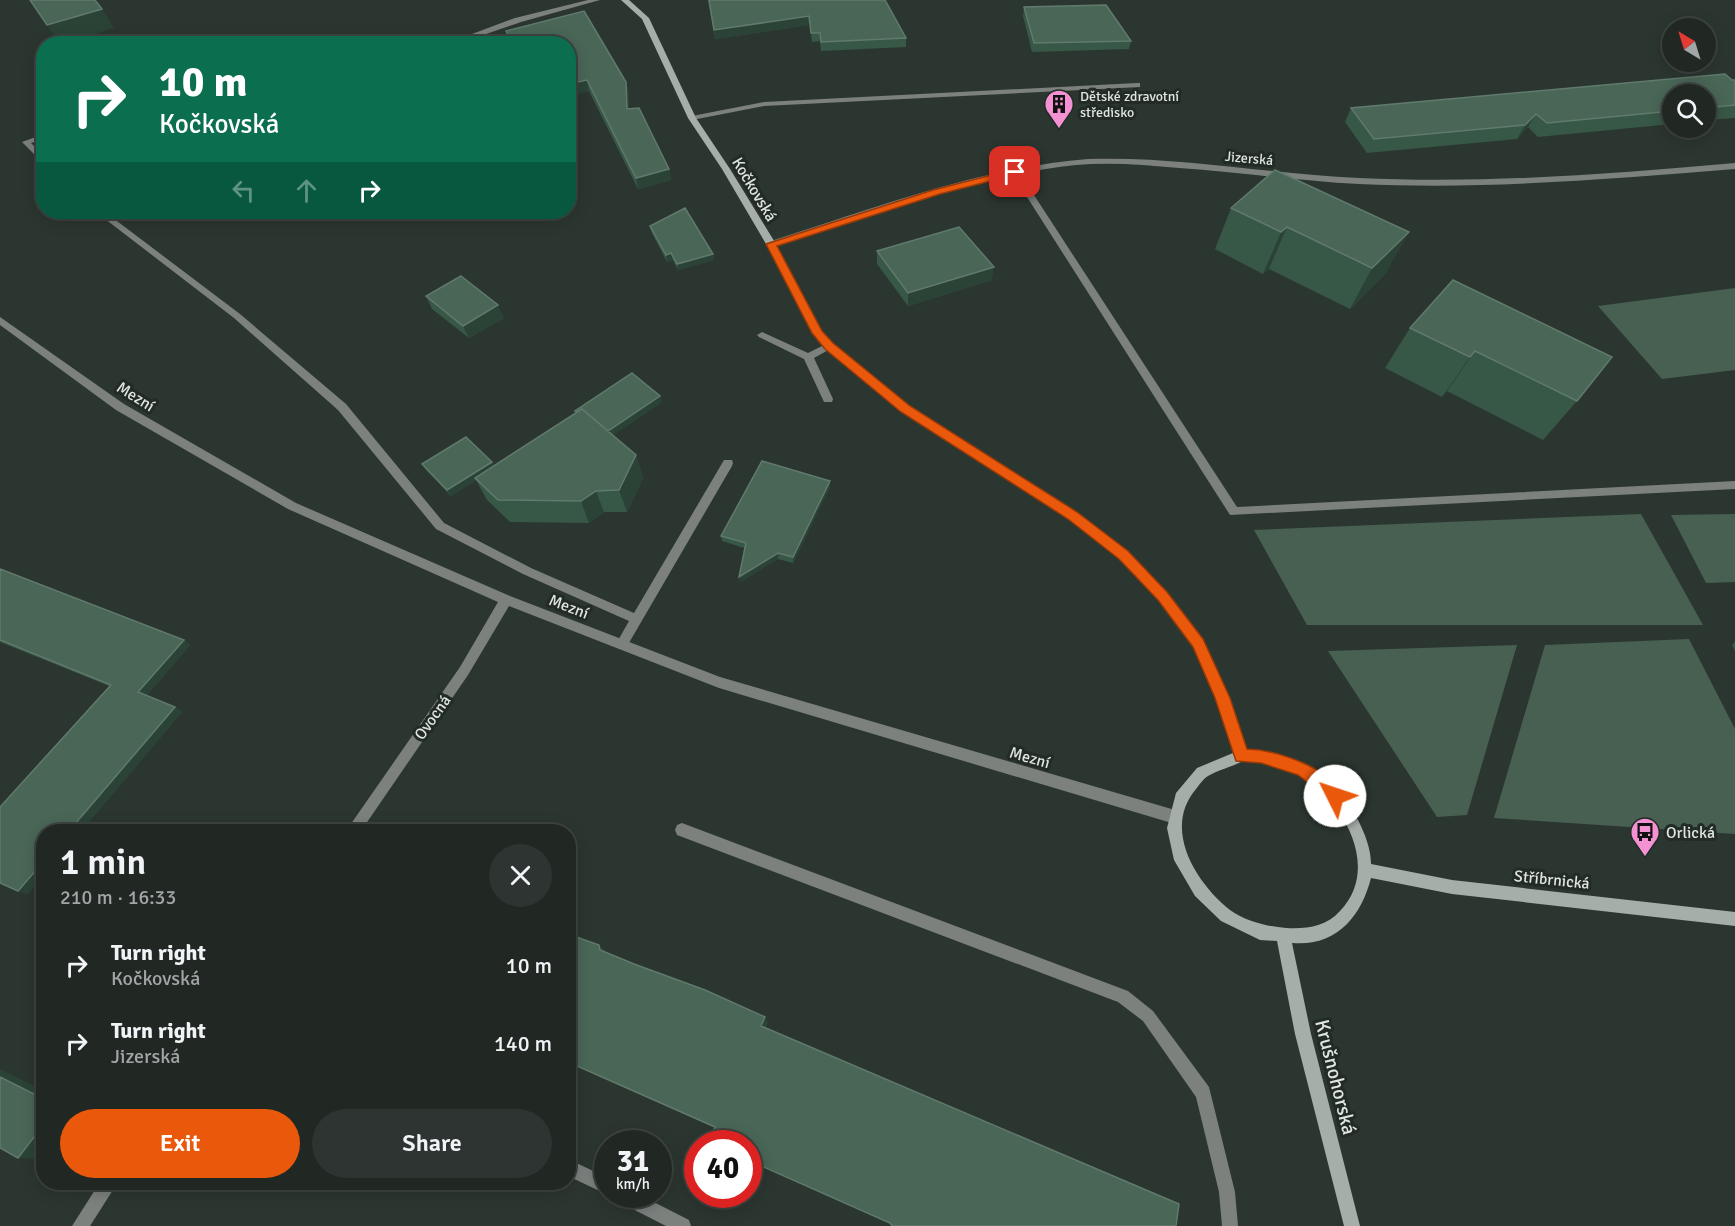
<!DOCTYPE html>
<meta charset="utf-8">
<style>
body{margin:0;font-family:Signika,sans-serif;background:#2d3431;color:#f1f3f6;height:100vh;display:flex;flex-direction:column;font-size:22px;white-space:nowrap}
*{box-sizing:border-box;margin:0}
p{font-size:20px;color:#a2a6a6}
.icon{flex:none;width:33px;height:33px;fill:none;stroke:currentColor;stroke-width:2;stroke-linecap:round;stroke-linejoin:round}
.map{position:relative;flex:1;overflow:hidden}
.side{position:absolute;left:36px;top:824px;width:540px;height:366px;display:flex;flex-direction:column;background:#212824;border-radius:24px;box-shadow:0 3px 15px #0003,0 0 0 2px #3e4441}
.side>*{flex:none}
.top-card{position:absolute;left:36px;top:36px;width:540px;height:183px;border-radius:24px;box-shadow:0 3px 15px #0003,0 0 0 2px #3e4441;background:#0b6e4f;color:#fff;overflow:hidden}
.needle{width:39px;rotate:322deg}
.controls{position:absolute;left:1662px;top:18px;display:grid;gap:12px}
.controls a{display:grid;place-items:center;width:54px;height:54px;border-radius:50%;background:#212824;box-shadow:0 3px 15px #0003,0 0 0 2px #3e4441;font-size:30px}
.speed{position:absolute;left:594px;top:1130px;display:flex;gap:12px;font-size:30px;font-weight:700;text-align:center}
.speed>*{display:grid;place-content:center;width:78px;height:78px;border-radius:50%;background:#212824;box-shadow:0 3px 15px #0003,0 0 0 2px #3e4441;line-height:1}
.speed small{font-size:15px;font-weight:400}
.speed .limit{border:9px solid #d22;background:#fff;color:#111}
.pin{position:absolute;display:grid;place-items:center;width:51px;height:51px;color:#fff;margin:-26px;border-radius:12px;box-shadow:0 3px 9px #0006}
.me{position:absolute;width:66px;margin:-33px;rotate:311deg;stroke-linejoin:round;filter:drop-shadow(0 0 4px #0008)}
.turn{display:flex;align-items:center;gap:21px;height:126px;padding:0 24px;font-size:27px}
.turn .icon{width:78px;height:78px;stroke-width:2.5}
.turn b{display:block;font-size:42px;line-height:51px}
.lanes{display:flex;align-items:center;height:57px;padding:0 24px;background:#0003;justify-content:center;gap:30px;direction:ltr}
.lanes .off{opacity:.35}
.round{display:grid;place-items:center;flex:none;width:63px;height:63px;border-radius:32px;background:#2d3431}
.headline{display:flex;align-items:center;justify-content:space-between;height:102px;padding:0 24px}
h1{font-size:36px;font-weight:600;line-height:45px}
.button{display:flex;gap:12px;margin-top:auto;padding:12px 24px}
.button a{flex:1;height:69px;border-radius:36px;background:#ea580c;color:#fff;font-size:24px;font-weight:600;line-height:69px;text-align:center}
.button a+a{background:#2d3431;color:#f1f3f6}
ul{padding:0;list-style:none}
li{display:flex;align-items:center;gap:18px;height:78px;padding:0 24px}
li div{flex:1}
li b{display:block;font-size:22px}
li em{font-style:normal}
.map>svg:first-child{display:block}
</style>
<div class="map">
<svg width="1735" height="1226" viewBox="0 0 1735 1226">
<rect width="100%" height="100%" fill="#2c3630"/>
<!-- green -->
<path fill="#476052" d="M 1735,288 L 1735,370 L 1662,379 L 1598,306 Z
M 1641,514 L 1703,625 L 1307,625 L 1254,530 Z
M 1735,514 L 1735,582 L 1706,583 L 1671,515 Z
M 1689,639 L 1735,729 L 1735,834 L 1494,818 L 1545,645 Z
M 1517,645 L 1467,815 L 1437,817 L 1328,651 Z"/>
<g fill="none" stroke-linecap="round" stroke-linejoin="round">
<!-- lane -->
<path fill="#7c817e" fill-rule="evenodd" d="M 460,38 L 463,38 L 463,42 L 444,44 Z
M 1137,83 L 1140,83 L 1140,87 L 764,106 L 692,120 L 688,118 L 692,116 L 764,102 Z
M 44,134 L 44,139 L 31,143 L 44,156 L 44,164 L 22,142 Z
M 1015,169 L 1019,172 L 1237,507 L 1735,481 L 1735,489 L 1230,515 L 1011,172 Z
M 96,212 L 105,212 L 240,314 L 346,404 L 444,523 L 531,568 L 634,613 L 724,460 L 732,460 L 733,463 L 732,466 L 626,648 L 622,649 L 618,648 L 616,644 L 629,621 L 523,574 L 436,529 L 338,410 L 234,318 Z
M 762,332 L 808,353 L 826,344 L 832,344 L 832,348 L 814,358 L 833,399 L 832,402 L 824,402 L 804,359 L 759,337 L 757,335 Z
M 682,823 L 1128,991 L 1153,1011 L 1209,1087 L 1235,1192 L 1238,1226 L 1222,1226 L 1219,1192 L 1196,1097 L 1143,1021 L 1118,1002 L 677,835 L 675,830 L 677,825 Z"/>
<!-- street -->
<path fill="#7c817e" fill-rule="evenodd" d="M 588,0 L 600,0 L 521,22 L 463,42 L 456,40 L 515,18 Z
M 1088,159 C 1179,156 1269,174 1359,178 C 1485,184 1610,174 1735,163 L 1735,169 C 1610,179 1485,190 1359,184 C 1299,181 1239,172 1179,168 C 1145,165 1110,162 1076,165 C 972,176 873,214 774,246 L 768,246 L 766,244 L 768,242 C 872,209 978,168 1088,159 Z
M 0,317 L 124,404 L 296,503 L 510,596 L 720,677 L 1175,810 L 1180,812 L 1182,817 L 1180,822 L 1175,824 L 719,688 L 509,606 L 468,675 L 361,831 L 346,831 L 460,667 L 498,602 L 288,509 L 116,410 L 0,325 Z
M 568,1159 L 608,1178 L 608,1194 L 611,1194 L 608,1195 L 568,1176 Z
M 100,1182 L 118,1182 L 90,1226 L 72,1226 Z
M 613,1194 L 638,1194 L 689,1220 L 691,1226 L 666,1226 L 615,1200 Z"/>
<!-- secondary -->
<path fill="#a6aea9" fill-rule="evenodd" d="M 621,0 L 629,0 L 649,18 L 696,118 L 730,169 L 776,244 L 822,331 L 832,344 L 909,406 L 1077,512 L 1127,552 L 1166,592 L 1202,639 L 1229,698 L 1246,750 C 1294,752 1336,776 1358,820 C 1365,834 1371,849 1371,864 L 1452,880 L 1735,912 L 1735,926 L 1452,894 L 1371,878 C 1361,917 1336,947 1292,943 L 1311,1034 L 1360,1226 L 1344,1226 L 1295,1034 L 1277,941 L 1260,940 L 1221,921 L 1195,896 L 1174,860 L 1167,828 L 1176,793 L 1197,768 L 1233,753 L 1217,698 L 1193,646 L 1158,600 L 1119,558 L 1069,518 L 901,412 L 826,348 L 815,335 L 766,244 L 722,169 L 688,118 L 642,19 ZM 1241,762 C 1258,762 1275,764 1290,770 C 1339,792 1384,865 1340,911 C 1326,927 1306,929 1286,928 C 1266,926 1247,922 1230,910 C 1196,883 1162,829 1196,789 C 1199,785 1203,779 1208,776 C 1218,770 1231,767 1241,762 Z"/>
</g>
<!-- wall -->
<path fill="#375747" d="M 708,0 L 906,38 L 906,47 L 821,51 L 820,41 L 812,42 L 810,25 L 715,39 Z
M 1024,7 L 1131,41 L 1129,49 L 1032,52 L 1023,16 Z
M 584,11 L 626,82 L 629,93 L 629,109 L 639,108 L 669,169 L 671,180 L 638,189 L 589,91 L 568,96 L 568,44 L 510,44 L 509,41 L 506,31 Z
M 1732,80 L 1735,80 L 1735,118 L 1706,120 L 1706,94 L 1672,94 L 1672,124 L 1538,137 L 1528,127 L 1517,139 L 1367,153 L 1345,122 L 1351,108 Z
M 1275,170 L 1386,273 L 1350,309 L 1269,269 L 1263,274 L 1215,249 L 1231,208 Z
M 650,226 L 713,254 L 714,260 L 678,270 L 673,260 L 667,262 L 652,233 Z
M 877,251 L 992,280 L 908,306 L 877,264 Z
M 1453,280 L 1577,401 L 1543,440 L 1447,391 L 1442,397 L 1385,368 L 1410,328 Z
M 426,296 L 504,318 L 469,338 L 432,309 Z
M 662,402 L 613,435 L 636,455 L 643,478 L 627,512 L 604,512 L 589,523 L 510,522 L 487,500 L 476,480 L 451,496 L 426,470 L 422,464 L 492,462 L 494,466 L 576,413 L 575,411 Z
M 830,487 L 793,563 L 778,559 L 740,582 L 744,548 L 722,541 L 721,536 Z
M 0,569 L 184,640 L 190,645 L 146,696 L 175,707 L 182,712 L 81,831 L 44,831 L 44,875 L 27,894 L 0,883 L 0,807 L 109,686 L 0,642 Z
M 1735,642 L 1735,651 L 1732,645 Z"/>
<!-- shaded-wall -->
<path fill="#2b4337" d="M 102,9 L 114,28 L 63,44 L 60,44 L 47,25 Z
M 809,16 L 810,25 L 715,39 L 714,30 Z
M 587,80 L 589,91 L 568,96 L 568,84 Z
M 626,82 L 629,93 L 630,119 L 627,109 Z
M 1536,114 L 1528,127 L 1517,139 L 1525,125 Z
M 669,169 L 671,180 L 638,189 L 636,178 Z
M 1287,227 L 1269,269 L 1263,274 L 1281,232 Z
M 1409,232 L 1386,273 L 1350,309 L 1372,268 Z
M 671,253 L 673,260 L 667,262 L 666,255 Z
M 713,254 L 714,260 L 678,270 L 677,264 Z
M 994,267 L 992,280 L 908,306 L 908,293 Z
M 498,305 L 504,318 L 469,338 L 463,326 Z
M 1475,351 L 1447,391 L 1442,397 L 1470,357 Z
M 660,396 L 662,402 L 606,440 L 603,434 Z
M 636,455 L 643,478 L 627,512 L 619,490 Z
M 492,462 L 495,468 L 451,496 L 447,490 Z
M 830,481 L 830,487 L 793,563 L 793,557 Z
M 596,491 L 604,512 L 589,523 L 581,501 Z
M 778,553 L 778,559 L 740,582 L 739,577 Z
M 184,640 L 190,645 L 145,697 L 138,692 Z
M 175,707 L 182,712 L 81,831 L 69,831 Z
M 44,861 L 44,875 L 27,894 L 18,891 Z
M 599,945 L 608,953 L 600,950 Z
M 765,1017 L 768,1023 L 764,1032 L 761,1026 Z
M 0,1069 L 44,1091 L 44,1099 L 0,1077 Z
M 44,1124 L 44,1153 L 39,1159 L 18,1158 Z"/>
<!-- building -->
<path fill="#496657" stroke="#607a6d" stroke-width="1.5" d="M 30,0 L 95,0 L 102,9 L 47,25 Z
M 709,0 L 885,0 L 906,38 L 821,42 L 820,33 L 811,33 L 809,16 L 714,30 Z
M 1106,5 L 1131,41 L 1034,43 L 1024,7 Z
M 584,11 L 626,82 L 627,109 L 639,108 L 669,169 L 636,178 L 587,80 L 568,84 L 568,44 L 513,44 L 506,31 Z
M 1725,74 L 1732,80 L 1735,80 L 1735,105 L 1706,108 L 1706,94 L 1672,94 L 1672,111 L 1547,123 L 1536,114 L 1525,125 L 1374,139 L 1351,108 Z
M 1275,170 L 1409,232 L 1372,268 L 1287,227 L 1281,232 L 1231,208 Z
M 685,208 L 713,254 L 677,264 L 671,253 L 666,255 L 650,226 Z
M 959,227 L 994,267 L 908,293 L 877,251 Z
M 461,276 L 498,305 L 463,326 L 426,296 Z
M 1453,280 L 1612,357 L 1577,401 L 1475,351 L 1470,357 L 1410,328 Z
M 632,373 L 660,396 L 608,431 L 582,409 L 577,412 L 575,411 Z
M 582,409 L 636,455 L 619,490 L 596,491 L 581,501 L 498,500 L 475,478 Z
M 466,437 L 492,462 L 447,490 L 422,464 Z
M 762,461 L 830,481 L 793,557 L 778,553 L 739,577 L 746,543 L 721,536 Z
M 0,569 L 184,640 L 138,692 L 175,707 L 69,831 L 44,831 L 44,861 L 18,891 L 0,883 L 0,807 L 111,685 L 0,640 Z
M 568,934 L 599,945 L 600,950 L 634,964 L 705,990 L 765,1017 L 761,1026 L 1179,1204 L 1176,1226 L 892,1226 L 890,1223 L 748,1160 L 748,1143 L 711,1143 L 708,1142 L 715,1127 L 568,1062 Z
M 0,1077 L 44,1099 L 44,1124 L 18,1158 L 0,1148 Z"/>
<!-- route -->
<path fill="#ea580c" stroke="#983908" stroke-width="1.5" d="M 1015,169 L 1018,170 L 1018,174 L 940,194 L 777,246 L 822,331 L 833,343 L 910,406 L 1077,512 L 1128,551 L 1167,592 L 1203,639 L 1230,698 L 1247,749 C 1276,750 1330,767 1343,796 L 1340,802 L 1335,804 L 1298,775 L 1261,763 L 1236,761 L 1215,698 L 1193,647 L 1158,600 L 1119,559 L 1068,519 L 901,412 L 825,349 L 812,333 L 766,244 L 933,190 Z"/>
<!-- icons -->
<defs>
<g id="building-pin" transform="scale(1.5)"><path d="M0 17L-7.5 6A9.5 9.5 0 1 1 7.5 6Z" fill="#f491d3" stroke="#222b26"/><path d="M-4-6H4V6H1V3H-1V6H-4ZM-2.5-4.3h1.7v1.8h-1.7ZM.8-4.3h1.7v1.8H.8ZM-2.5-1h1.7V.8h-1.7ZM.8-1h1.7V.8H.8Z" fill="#111"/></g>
<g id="bus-pin" transform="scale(1.5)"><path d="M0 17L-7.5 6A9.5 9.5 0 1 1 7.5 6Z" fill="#f491d3" stroke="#222b26"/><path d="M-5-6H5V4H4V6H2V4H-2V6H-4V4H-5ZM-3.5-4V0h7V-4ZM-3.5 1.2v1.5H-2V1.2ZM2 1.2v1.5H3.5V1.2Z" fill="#111"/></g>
</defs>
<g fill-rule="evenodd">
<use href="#building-pin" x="1059" y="104"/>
<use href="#bus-pin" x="1645" y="832"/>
</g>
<g text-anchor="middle" stroke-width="6" stroke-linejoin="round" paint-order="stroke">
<!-- far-poi labels -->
<g font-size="14" fill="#dfe5e1" stroke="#222b26" text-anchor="start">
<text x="1080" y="101">Dětské zdravotní<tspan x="1080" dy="16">středisko</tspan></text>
</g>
<!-- far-street labels -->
<g font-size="14" fill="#dfe5e1" stroke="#222b26">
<text transform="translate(1249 158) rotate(5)" y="5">Jizerská</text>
</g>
<!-- street labels -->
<g font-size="16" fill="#dfe5e1" stroke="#222b26">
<text transform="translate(755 189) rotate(59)" y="6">Kočkovská</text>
<text transform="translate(136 396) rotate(32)" y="6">Mezní</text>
<text transform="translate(569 606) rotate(21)" y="6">Mezní</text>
<text transform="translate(432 717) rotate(-55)" y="6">Ovocná</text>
<text transform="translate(1030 757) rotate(16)" y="6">Mezní</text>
<text transform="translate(1552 879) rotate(6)" y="6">Stříbrnická</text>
</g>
<!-- poi labels -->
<g font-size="16" fill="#dfe5e1" stroke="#222b26" text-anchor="start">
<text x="1666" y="838">Orlická</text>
</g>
<!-- near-street labels -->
<g font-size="20" fill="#dfe5e1" stroke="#222b26">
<text transform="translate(1336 1077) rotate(76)" y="7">Krušnohorská</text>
</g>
</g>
</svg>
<div class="controls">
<a><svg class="needle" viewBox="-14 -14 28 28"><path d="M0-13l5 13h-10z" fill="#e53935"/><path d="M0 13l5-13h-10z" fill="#a2a6a6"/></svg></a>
<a><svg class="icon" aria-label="search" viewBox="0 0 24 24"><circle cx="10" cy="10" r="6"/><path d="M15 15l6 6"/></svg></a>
</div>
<div class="speed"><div>31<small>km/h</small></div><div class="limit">40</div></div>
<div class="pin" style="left:1015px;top:172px;background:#d93025"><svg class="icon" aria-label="arrive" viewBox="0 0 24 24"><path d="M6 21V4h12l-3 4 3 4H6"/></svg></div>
<svg class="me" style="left:1335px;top:796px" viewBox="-20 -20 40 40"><circle r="19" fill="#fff"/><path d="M0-13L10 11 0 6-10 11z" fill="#ea580c"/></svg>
<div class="top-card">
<div class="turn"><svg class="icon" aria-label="right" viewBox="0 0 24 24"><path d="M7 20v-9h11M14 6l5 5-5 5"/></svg><div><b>10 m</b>Kočkovská</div></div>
<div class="lanes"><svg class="icon off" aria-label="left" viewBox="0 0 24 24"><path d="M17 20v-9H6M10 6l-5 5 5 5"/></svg><svg class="icon off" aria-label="ahead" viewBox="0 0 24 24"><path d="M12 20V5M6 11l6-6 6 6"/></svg><svg class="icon" aria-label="right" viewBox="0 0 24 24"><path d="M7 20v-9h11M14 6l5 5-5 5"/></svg></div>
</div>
<section class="side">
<div class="headline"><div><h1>1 min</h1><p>210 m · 16:33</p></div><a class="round"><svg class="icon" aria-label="close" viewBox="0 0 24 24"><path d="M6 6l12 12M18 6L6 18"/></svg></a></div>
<ul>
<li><svg class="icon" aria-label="right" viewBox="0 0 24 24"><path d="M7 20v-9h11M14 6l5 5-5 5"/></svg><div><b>Turn right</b><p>Kočkovská</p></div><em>10 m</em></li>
<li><svg class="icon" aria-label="right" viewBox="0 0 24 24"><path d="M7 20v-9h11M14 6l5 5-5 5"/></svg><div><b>Turn right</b><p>Jizerská</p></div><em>140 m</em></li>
</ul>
<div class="button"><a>Exit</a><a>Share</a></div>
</section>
</div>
